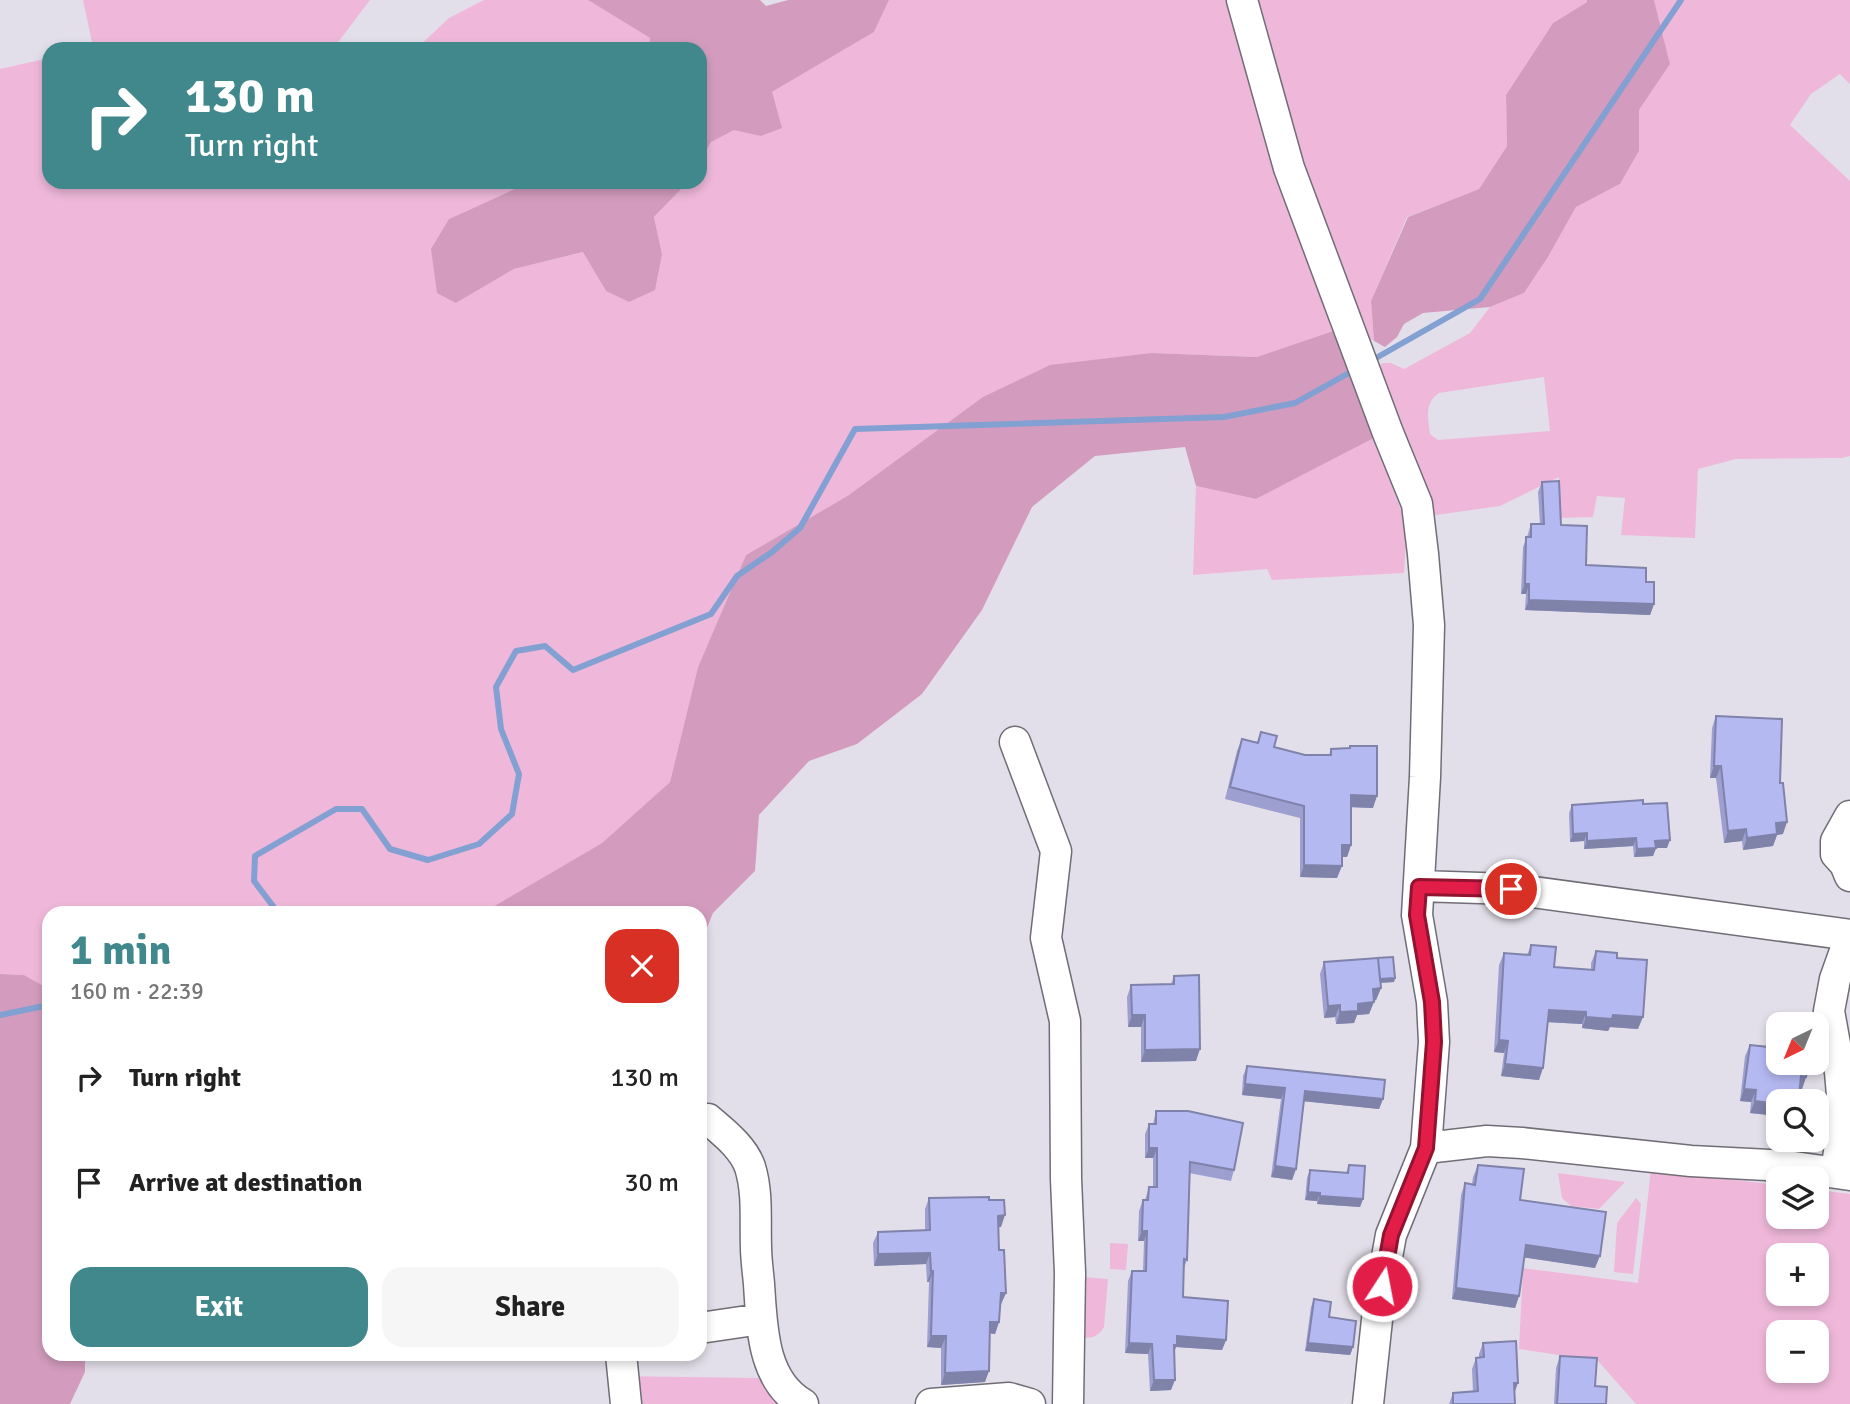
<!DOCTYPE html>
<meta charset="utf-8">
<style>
body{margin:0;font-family:Signika,sans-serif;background:#f6f6f6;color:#222;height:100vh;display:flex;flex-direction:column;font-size:26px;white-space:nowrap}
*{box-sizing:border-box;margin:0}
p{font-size:23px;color:#767676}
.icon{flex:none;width:38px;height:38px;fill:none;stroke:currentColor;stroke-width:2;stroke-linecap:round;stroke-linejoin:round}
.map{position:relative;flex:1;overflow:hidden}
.panel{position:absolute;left:42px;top:906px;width:665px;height:455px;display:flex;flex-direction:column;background:#fff;border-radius:21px;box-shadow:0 4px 10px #0003}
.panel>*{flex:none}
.hud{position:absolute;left:42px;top:42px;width:665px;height:147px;border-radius:21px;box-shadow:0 4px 10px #0003;background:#40888c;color:#fff;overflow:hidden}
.needle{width:46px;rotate:223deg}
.buttons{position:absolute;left:1766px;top:1012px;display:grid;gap:14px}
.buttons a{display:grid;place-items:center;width:63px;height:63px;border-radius:14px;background:#fff;box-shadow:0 4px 10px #0003;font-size:35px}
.pin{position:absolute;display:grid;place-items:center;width:60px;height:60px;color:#fff;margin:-30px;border:4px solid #fff;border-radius:50%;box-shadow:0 2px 7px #0007}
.me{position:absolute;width:77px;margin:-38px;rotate:11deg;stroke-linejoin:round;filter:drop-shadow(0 0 5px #0008)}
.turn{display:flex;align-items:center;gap:24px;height:147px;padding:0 28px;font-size:32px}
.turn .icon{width:91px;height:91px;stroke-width:2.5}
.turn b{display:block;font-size:49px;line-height:60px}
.round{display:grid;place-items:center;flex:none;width:74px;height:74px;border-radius:21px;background:#f6f6f6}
.summary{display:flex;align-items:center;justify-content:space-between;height:119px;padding:0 28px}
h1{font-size:42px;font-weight:700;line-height:52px;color:#40888c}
.primary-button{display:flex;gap:14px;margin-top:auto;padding:14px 28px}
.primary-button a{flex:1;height:80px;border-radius:21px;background:#40888c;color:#fff;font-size:28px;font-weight:700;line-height:80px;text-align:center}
.primary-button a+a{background:#f6f6f6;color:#222}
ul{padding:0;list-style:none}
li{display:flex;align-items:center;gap:21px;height:105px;padding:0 28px}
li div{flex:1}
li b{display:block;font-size:26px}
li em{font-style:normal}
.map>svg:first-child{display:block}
</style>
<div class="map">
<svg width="1850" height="1404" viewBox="0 0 1850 1404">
<rect width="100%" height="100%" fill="#e3dfea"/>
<!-- green -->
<path fill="#efb8da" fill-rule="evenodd" d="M 83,0 L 370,0 L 333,49 L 86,49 L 93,47 Z
M 484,0 L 588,0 L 650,38 L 648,49 L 416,49 L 449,18 Z
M 889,0 L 1234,0 L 1336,330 L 1257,357 L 1152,353 L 849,495 L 746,555 L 698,667 L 670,782 L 602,843 L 491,908 L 487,913 L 49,914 L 49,989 L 24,975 L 0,974 L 0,69 L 49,58 L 49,182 L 530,182 L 449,219 L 456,303 L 514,269 L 584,252 L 606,291 L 662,254 L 654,217 L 688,182 L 700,182 C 700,158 706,136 733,130 C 741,129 753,134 761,136 L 772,92 L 874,32 Z
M 1255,0 L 1587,0 L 1587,2 L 1553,23 L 1506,95 L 1507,146 L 1479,189 L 1407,217 L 1371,301 L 1374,341 L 1363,335 L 1303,174 Z
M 1654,0 L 1850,0 L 1850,84 L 1840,74 L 1811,94 L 1790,125 L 1850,181 L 1850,456 L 1842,458 L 1736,459 L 1698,469 L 1695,538 L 1621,535 L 1625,498 L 1597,496 L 1593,517 L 1558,518 L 1559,477 L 1500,506 L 1429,516 L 1376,373 L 1382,363 L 1391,363 L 1404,369 L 1470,333 L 1490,307 L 1524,293 L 1548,257 L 1576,207 L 1620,184 L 1639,151 L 1639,110 L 1670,64 ZM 1544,377 L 1550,431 L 1438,440 L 1430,434 C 1428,418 1424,403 1439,393 Z
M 1374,438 L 1407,526 L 1404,573 L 1272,580 L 1267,569 L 1193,575 L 1196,486 L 1256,499 Z
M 1651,1170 L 1778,1185 L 1778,1216 L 1816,1216 L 1817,1190 L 1850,1194 L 1850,1404 L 1636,1404 L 1598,1361 L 1519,1349 L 1523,1268 L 1638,1283 ZM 1778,1255 L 1816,1255 L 1816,1293 L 1778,1293 ZM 1778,1332 L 1816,1332 L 1816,1370 L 1778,1370 Z
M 1558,1173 L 1625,1182 L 1599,1209 L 1571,1206 L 1562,1198 Z
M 1636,1198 L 1641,1204 L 1633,1274 L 1614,1272 L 1617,1223 Z
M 1110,1243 L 1128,1244 L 1126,1270 L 1110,1269 Z
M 1082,1277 L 1108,1279 L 1104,1327 C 1098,1338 1090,1338 1079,1338 Z
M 617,1376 L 759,1378 L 778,1404 L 617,1404 Z"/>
<!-- forest -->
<path fill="#d39cbe" d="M 588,0 L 760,0 L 766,6 L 788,0 L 889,0 L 874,32 L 772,92 L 782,128 L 761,136 L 734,130 L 711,142 L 700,161 L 700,49 L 648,49 L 650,38 Z
M 1587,0 L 1654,0 L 1670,64 L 1639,110 L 1639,151 L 1620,184 L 1576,207 L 1548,257 L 1524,293 L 1490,307 L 1423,313 L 1404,324 L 1397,337 L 1385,347 L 1374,341 L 1371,301 L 1408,217 L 1479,189 L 1507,146 L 1506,95 L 1553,23 L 1587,2 Z
M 530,182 L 688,182 L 654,217 L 662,254 L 655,290 L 629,302 L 606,291 L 583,252 L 514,269 L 456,303 L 437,293 L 431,249 L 449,219 Z
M 1336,330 L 1374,438 L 1256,499 L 1196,486 L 1185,447 L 1095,456 L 1032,507 L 982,610 L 922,694 L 857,744 L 809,761 L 759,815 L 755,871 L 713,913 L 700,945 L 700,914 L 487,914 L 491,908 L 602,843 L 670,782 L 698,667 L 746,555 L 849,495 L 983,397 L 1050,365 L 1152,353 L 1257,357 Z
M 0,974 L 24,975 L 49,989 L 49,1354 L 85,1355 L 85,1372 L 70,1404 L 0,1404 Z"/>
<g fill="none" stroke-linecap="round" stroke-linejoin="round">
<!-- stream -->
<path stroke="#82a0d1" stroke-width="6" d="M 1369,362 L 1480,299 L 1681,0
M 279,914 L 254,881 L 255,856 L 336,809 L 362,809 L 390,849 L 428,860 L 479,844 L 512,814 L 519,774 L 501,729 L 496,687 L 516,651 L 545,646 L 573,670 L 711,614 L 737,576 L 772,552 L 800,528 L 855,429 L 1224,417 L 1295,403 L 1356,369
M 0,1015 L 49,1005"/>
<!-- minor casing -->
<g stroke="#706d76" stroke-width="33">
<path id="minor" d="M 1242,0 L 1289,168 L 1388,433 L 1417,504 L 1423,554 L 1429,625 L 1425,777 L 1417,915 L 1432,1002 L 1434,1042 L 1426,1148 L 1391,1235 L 1379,1301 L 1368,1404
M 1015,742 L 1056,851 L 1046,938 L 1065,1021 L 1066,1179 L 1070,1273 L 1068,1404
M 1850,816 L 1836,841 L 1836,854 L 1845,864 L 1850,876
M 1419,886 L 1511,889 L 1850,935
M 708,1119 C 723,1132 743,1147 750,1167 C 758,1193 755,1220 756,1247 C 756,1259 758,1272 759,1284 C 762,1327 762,1380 803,1404
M 1426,1148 L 1487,1141 L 1522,1143 L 1691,1161 L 1787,1166 L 1850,1175
M 1836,1172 L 1844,1118 L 1840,1072 L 1829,1011 L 1835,979 L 1850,937
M 700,1328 L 761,1319
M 621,1354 L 626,1404
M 931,1404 L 1009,1398 L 1030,1404"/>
</g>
<!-- minor -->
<use href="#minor" stroke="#fff" stroke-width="30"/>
</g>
<!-- wall -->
<path fill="#9c9fd0" d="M 1542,482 L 1561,525 L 1586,565 L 1646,582 L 1654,604 L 1650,615 L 1525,610 L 1526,594 L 1521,594 L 1523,547 L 1527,537 L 1531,524 L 1540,524 L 1538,492 Z
M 1716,716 L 1780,783 L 1783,834 L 1777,835 L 1773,846 L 1743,850 L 1742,841 L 1724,843 L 1716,778 L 1710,778 L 1712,728 Z
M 1261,732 L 1274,747 L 1305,755 L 1329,755 L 1331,749 L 1349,748 L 1350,746 L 1373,808 L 1351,807 L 1351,845 L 1347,857 L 1342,857 L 1337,878 L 1300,877 L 1300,818 L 1225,799 L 1237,751 L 1242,739 L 1257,742 Z
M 1643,804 L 1667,848 L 1656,848 L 1653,856 L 1634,857 L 1633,846 L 1584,849 L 1584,841 L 1570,842 L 1569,813 L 1572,805 Z
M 1531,945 L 1554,967 L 1591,970 L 1591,963 L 1596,951 L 1617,958 L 1638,1029 L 1610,1027 L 1608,1031 L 1582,1028 L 1582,1024 L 1548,1022 L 1539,1080 L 1501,1076 L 1504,1053 L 1494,1052 L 1499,965 L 1504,953 L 1527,955 Z
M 1324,962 L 1395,978 L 1394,982 L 1380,983 L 1381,988 L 1376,1000 L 1374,1001 L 1369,1014 L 1357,1015 L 1354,1023 L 1336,1024 L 1335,1017 L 1324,1018 L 1320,974 Z
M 1174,976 L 1196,1061 L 1141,1062 L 1141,1027 L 1128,1027 L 1127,997 L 1131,985 L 1171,984 Z
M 1750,1045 L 1806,1077 L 1802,1089 L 1800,1088 L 1778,1101 L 1778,1116 L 1750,1113 L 1751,1102 L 1740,1101 L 1745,1056 Z
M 1247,1066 L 1383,1099 L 1379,1109 L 1304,1101 L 1296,1169 L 1292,1180 L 1271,1177 L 1281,1099 L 1242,1095 L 1243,1076 Z
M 1156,1111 L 1234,1170 L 1231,1181 L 1189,1173 L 1187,1260 L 1184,1268 L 1183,1297 L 1226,1340 L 1222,1350 L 1176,1347 L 1174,1352 L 1171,1390 L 1150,1391 L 1148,1354 L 1125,1353 L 1128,1281 L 1132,1271 L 1143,1271 L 1144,1241 L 1138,1241 L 1139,1211 L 1143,1200 L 1145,1200 L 1149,1187 L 1153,1187 L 1153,1158 L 1145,1158 L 1145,1134 L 1149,1124 L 1153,1124 Z
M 1349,1165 L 1363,1199 L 1360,1207 L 1317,1204 L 1317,1201 L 1305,1200 L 1307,1178 L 1310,1170 L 1346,1173 Z
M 1478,1165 L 1520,1200 L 1595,1268 L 1524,1257 L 1519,1296 L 1515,1308 L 1452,1299 L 1461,1195 L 1465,1183 L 1472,1184 L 1473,1177 Z
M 929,1198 L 989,1200 L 1001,1227 L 998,1227 L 999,1250 L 1006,1293 L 1001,1304 L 1000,1304 L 999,1322 L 995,1334 L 990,1333 L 985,1382 L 941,1385 L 941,1348 L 927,1347 L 929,1282 L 927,1282 L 926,1264 L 874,1266 L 873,1243 L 878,1232 L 925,1231 L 925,1209 Z
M 1314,1299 L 1353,1347 L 1350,1355 L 1305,1351 L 1311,1307 Z
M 1483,1343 L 1514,1394 L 1515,1404 L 1449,1404 L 1453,1393 L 1473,1392 L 1472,1369 L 1476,1358 L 1479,1357 L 1479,1354 Z
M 1560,1356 L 1606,1404 L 1554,1404 L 1556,1368 Z"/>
<!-- shaded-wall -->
<path fill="#7f82a9" d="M 1525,584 L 1529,584 L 1526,594 L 1521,594 Z
M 1529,600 L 1654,604 L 1650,615 L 1525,610 Z
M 1714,766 L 1721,766 L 1716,778 L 1710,778 Z
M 1351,795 L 1377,796 L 1373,808 L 1347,807 Z
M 1787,822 L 1783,834 L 1777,835 L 1773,846 L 1743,850 L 1747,838 L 1776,823 Z
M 1746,829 L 1742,841 L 1724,843 L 1728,831 Z
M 1587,833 L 1584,841 L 1570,842 L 1573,834 Z
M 1636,838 L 1633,846 L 1584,849 L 1587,841 Z
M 1670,840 L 1667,848 L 1656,848 L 1653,856 L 1634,857 L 1637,849 L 1655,841 Z
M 1342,845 L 1351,845 L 1347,857 L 1337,857 Z
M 1304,865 L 1342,866 L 1337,878 L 1300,877 Z
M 1395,978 L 1394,982 L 1377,983 L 1378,979 Z
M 1381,988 L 1376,1000 L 1369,1001 L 1373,989 Z
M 1374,1002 L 1369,1014 L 1357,1015 L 1354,1023 L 1336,1024 L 1340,1012 L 1358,1004 Z
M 1340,1005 L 1335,1017 L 1324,1018 L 1328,1006 Z
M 1549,1010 L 1586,1012 L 1582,1024 L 1545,1022 Z
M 1132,1015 L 1145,1015 L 1141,1027 L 1128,1027 Z
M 1613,1015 L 1643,1017 L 1638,1029 L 1610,1027 L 1608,1031 L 1582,1028 L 1586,1017 Z
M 1499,1040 L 1508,1041 L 1504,1053 L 1494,1052 Z
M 1200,1049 L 1196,1061 L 1141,1062 L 1145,1050 Z
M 1505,1064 L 1543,1068 L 1539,1080 L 1501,1076 Z
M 1801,1076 L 1806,1077 L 1802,1089 L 1797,1088 Z
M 1245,1084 L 1285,1088 L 1281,1099 L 1242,1095 Z
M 1744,1089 L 1756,1090 L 1751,1102 L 1740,1101 Z
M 1305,1091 L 1383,1099 L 1379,1109 L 1301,1101 Z
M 1784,1093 L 1799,1095 L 1797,1101 L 1782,1101 Z
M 1755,1101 L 1778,1104 L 1778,1116 L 1750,1113 Z
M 1149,1148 L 1157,1148 L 1153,1158 L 1145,1158 Z
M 1275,1166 L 1296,1169 L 1292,1180 L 1271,1177 Z
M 1308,1192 L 1320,1193 L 1317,1201 L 1305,1200 Z
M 1320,1196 L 1363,1199 L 1360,1207 L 1317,1204 Z
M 1005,1215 L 1001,1227 L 993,1227 L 998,1216 Z
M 1142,1231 L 1147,1231 L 1144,1241 L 1138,1241 Z
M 1526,1245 L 1600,1256 L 1595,1268 L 1521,1257 Z
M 930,1253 L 926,1264 L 874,1266 L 878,1254 Z
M 931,1271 L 933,1271 L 929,1282 L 927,1282 Z
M 1456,1288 L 1519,1296 L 1515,1308 L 1452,1299 Z
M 1001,1293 L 1006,1293 L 1001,1304 L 996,1304 Z
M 990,1322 L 999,1322 L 995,1334 L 986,1333 Z
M 931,1336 L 946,1336 L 941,1348 L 927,1347 Z
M 1177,1336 L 1226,1340 L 1222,1350 L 1176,1347 L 1173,1355 L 1170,1355 Z
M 1129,1343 L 1152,1344 L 1148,1354 L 1125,1353 Z
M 1308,1343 L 1353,1347 L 1350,1355 L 1305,1351 Z
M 989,1371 L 985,1382 L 941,1385 L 945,1373 Z
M 1154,1380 L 1175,1380 L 1171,1390 L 1150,1391 Z
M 1514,1383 L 1518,1383 L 1514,1394 Z"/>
<!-- building -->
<path fill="#b5b9f2" stroke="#7f82a9" stroke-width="2" d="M 1559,481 L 1561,525 L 1587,526 L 1586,565 L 1646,568 L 1646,582 L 1654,582 L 1654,604 L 1529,600 L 1529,584 L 1525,584 L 1526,537 L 1531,537 L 1531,524 L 1544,524 L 1542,482 Z
M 1716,716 L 1782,719 L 1780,783 L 1783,783 L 1787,822 L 1776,823 L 1777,834 L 1747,838 L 1746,829 L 1728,831 L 1721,766 L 1714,766 Z
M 1261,732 L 1277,736 L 1274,747 L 1305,755 L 1331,755 L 1331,749 L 1350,748 L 1350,746 L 1377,746 L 1377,796 L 1351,795 L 1351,845 L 1342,845 L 1342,866 L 1304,865 L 1304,806 L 1230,787 L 1242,739 L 1258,743 Z
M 1643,800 L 1643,804 L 1667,803 L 1670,840 L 1655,841 L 1656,848 L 1637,849 L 1636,838 L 1587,841 L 1587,833 L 1573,834 L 1572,805 Z
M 1531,945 L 1556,947 L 1554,967 L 1594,970 L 1596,951 L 1617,953 L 1617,958 L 1647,960 L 1643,1017 L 1613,1015 L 1612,1019 L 1586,1017 L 1586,1012 L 1549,1010 L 1543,1068 L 1505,1064 L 1508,1041 L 1499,1040 L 1504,953 L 1530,955 Z
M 1393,957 L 1395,978 L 1380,979 L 1378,958 L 1376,958 Z
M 1378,958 L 1381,988 L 1373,989 L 1374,1002 L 1358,1004 L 1358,1011 L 1340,1012 L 1340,1005 L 1328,1006 L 1324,962 Z
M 1199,975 L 1200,1049 L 1145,1050 L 1145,1015 L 1132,1015 L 1131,985 L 1174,984 L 1174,976 Z
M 1750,1045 L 1778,1048 L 1778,1062 L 1808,1062 L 1806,1077 L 1801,1076 L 1799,1095 L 1784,1093 L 1783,1101 L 1778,1101 L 1778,1104 L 1755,1101 L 1756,1090 L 1744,1089 Z
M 1247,1066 L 1385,1080 L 1383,1099 L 1305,1091 L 1296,1169 L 1275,1166 L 1285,1088 L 1245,1084 Z
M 1156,1111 L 1188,1111 L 1243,1123 L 1234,1170 L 1190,1162 L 1187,1260 L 1184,1259 L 1183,1297 L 1228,1301 L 1226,1340 L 1177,1336 L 1177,1345 L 1174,1345 L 1175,1380 L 1154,1380 L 1152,1344 L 1129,1343 L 1132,1271 L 1146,1271 L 1147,1231 L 1142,1231 L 1143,1200 L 1148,1200 L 1149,1187 L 1157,1187 L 1157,1148 L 1149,1148 L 1149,1124 L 1156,1124 Z
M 1349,1165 L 1365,1166 L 1363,1199 L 1320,1196 L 1320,1193 L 1308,1192 L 1310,1170 L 1348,1173 Z
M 1478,1165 L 1524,1169 L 1520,1200 L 1606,1212 L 1600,1256 L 1526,1245 L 1519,1296 L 1456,1288 L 1465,1183 L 1475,1185 Z
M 989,1197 L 989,1200 L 1004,1200 L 1005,1215 L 998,1216 L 999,1250 L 1004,1250 L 1006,1293 L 1001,1293 L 999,1322 L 990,1322 L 989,1371 L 945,1373 L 946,1336 L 931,1336 L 933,1271 L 931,1271 L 930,1253 L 878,1254 L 878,1232 L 930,1230 L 929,1198 Z
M 1314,1299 L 1331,1302 L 1329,1317 L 1356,1321 L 1353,1347 L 1308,1343 Z
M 1516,1341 L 1518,1383 L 1514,1383 L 1515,1404 L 1453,1404 L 1453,1393 L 1478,1391 L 1476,1358 L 1484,1357 L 1483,1343 Z
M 1560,1356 L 1597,1358 L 1595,1386 L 1607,1387 L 1606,1404 L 1557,1404 Z"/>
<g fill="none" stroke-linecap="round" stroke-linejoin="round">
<!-- route casing -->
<g stroke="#92132f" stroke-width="18">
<path id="route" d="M 1382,1286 L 1391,1235 L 1426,1148 L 1434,1042 L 1432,1002 L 1417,915 L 1419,887 L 1511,889"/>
</g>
<!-- route -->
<use href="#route" stroke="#e11d48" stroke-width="12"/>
</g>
</svg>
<div class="buttons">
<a><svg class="needle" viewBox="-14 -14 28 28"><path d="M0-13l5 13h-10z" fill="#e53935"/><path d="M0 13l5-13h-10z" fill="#767676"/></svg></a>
<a><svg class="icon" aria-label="search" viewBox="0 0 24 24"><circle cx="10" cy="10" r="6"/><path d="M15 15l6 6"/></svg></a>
<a><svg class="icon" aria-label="layers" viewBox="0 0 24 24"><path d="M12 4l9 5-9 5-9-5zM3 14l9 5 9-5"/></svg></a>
<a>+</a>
<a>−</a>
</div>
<div class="pin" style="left:1511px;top:889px;background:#d93025"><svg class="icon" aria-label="arrive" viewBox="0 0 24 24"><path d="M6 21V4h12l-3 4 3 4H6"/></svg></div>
<svg class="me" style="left:1382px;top:1286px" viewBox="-20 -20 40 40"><circle r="17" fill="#e11d48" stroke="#fff" stroke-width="3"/><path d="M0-11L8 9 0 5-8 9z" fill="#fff"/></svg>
<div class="hud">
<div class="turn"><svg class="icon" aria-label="right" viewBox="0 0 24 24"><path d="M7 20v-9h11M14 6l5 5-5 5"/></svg><div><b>130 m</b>Turn right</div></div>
</div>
<section class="panel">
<div class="summary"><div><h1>1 min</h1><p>160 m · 22:39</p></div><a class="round" style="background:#d93025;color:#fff"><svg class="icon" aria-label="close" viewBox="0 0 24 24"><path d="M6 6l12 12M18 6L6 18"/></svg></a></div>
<ul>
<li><svg class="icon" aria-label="right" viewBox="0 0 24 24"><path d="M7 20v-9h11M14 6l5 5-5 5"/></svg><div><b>Turn right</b></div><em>130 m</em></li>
<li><svg class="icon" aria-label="arrive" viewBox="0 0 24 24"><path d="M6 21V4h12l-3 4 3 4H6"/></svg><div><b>Arrive at destination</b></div><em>30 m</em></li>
</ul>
<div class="primary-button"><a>Exit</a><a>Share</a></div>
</section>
</div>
